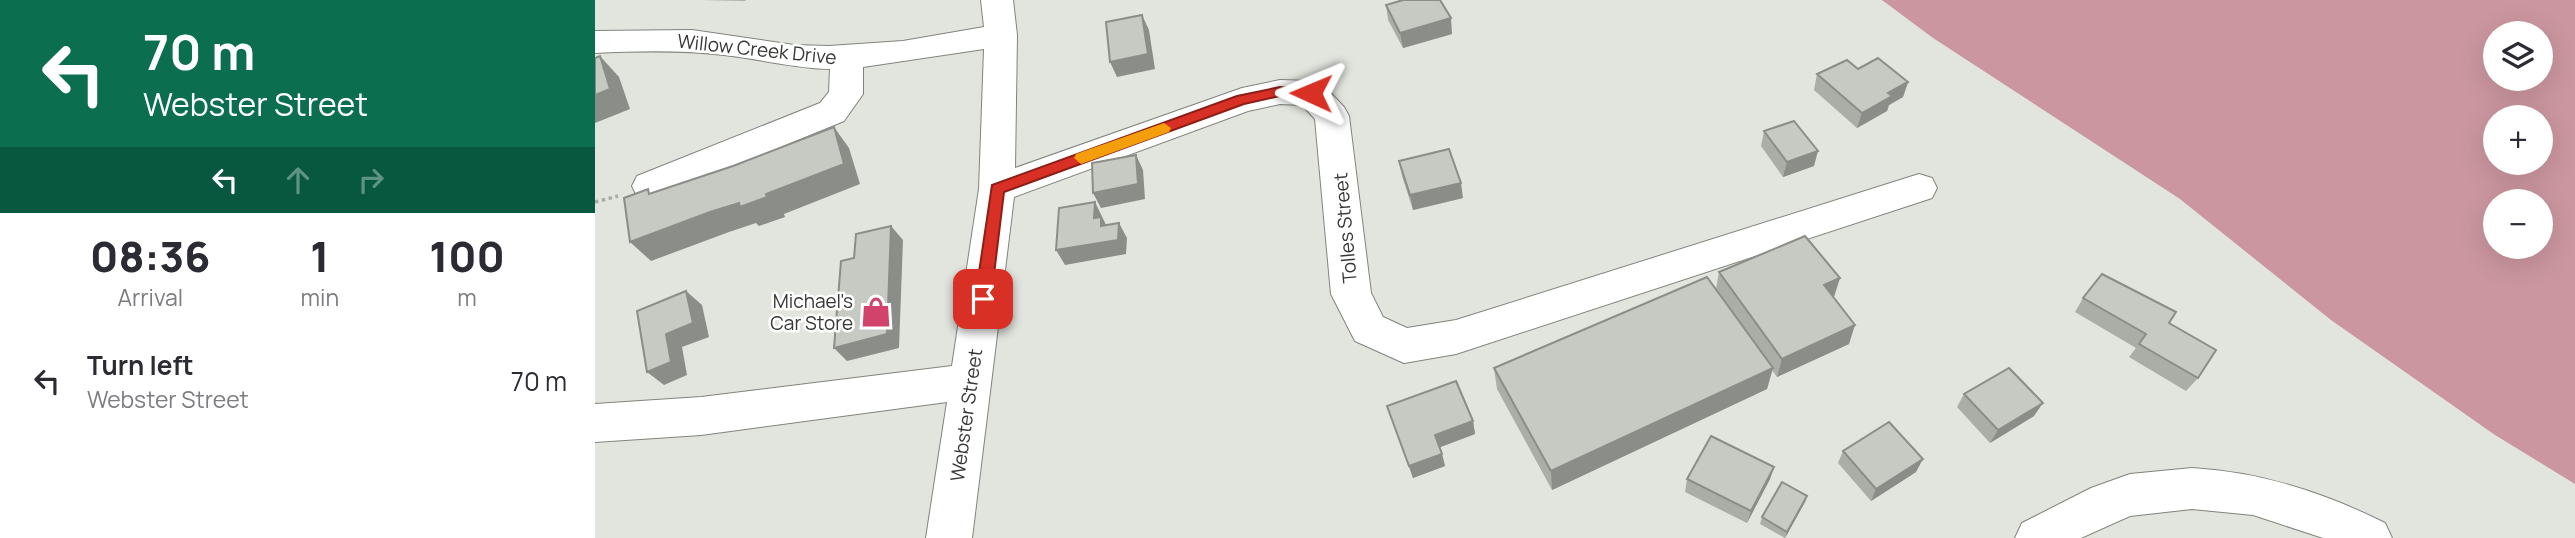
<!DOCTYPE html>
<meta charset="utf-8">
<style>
body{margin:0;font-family:Manrope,sans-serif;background:#f7f7f7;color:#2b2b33;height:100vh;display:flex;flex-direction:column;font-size:26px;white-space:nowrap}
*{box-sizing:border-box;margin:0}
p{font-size:23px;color:#7c7c81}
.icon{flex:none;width:38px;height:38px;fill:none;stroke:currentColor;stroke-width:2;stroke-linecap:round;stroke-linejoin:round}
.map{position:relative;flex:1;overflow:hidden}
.sheet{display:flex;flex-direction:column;background:#fff;width:595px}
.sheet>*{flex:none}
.top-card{background:#0b6e4f;color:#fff;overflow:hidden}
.buttons{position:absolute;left:1888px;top:21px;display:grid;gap:14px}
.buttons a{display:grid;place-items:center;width:70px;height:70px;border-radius:50%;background:#fff;box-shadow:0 7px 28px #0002;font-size:35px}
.pin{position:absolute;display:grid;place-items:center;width:60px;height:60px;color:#fff;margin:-30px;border-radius:14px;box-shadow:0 4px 10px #0006}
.me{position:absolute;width:77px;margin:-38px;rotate:271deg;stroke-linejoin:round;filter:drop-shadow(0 0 5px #0008)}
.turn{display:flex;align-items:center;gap:24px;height:147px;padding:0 28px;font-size:32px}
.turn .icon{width:91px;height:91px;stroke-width:2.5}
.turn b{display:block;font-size:49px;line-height:60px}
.lanes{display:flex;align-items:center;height:66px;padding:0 28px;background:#0003;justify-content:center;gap:35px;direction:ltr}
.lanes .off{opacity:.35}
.eta{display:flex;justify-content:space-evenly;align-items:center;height:119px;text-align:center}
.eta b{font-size:42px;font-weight:800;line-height:49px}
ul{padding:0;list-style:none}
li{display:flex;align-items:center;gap:21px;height:98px;padding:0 28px}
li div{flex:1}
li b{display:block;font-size:26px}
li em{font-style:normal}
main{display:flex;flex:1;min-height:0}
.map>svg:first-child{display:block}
</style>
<main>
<section class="sheet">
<div class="top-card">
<div class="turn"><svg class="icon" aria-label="left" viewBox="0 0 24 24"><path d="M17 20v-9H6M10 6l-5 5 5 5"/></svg><div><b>70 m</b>Webster Street</div></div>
<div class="lanes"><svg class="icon" aria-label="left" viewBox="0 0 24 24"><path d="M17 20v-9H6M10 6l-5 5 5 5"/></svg><svg class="icon off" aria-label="ahead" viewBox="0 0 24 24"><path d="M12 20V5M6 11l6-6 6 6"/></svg><svg class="icon off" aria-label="right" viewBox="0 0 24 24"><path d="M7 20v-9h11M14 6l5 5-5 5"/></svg></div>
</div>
<div class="eta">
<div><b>08:36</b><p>Arrival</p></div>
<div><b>1</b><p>min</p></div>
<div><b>100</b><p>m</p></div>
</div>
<ul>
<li><svg class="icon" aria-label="left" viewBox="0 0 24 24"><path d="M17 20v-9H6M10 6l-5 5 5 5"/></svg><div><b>Turn left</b><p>Webster Street</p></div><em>70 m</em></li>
</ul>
</section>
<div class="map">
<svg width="1980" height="538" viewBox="0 0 1980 538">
<rect width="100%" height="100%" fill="#e1e5de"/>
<!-- water -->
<path fill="#cb969f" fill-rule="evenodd" d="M 1287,0 L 1980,0 L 1980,484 L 1900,435 L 1736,320 L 1585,199 L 1338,38 ZM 1900,33 L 1946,33 L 1946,79 L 1900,79 ZM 1900,117 L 1946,117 L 1946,163 L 1900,163 ZM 1900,201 L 1946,201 L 1946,247 L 1900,247 Z"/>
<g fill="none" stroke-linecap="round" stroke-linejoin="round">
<!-- minor casing -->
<g stroke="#81847d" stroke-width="2">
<path id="minor" d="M 386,0 L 418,0 L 422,35 L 420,168 L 647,88 L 685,80 L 716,81 L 728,85 L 749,107 L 754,116 L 776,293 L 788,317 L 812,328 L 861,320 L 1324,174 L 1337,178 L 1342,188 L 1337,198 L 861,354 L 809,363 L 760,341 L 736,294 L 720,119 L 707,105 L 685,104 L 653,111 L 419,197 L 377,538 L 331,538 L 352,402 L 106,435 L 0,442 L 0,404 L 106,397 L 357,366 L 384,189 L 389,49 L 268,67 L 268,94 L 249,121 L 55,200 L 42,196 L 37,186 L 42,176 L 225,103 L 234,92 L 235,69 C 198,68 165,59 129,55 C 86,50 43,51 0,53 L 0,31 L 97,30 L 199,45 L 234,46 L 308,41 L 389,27 Z
M 1597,468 C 1666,472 1728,492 1790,523 L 1797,538 L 1728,538 L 1658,515 L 1597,509 L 1535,516 L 1486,538 L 1420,538 L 1427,523 L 1496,488 L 1535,474 Z"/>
</g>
<!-- path -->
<path stroke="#a8aba6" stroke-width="3.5" stroke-dasharray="3.5 3.5" stroke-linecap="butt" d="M 0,202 L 23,196"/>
<!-- minor -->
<use href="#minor" fill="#fff" fill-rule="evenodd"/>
</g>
<!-- wall -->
<path fill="#aaaea7" d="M 104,0 L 151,0 L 150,1 Z
M 791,5 L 857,34 L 808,48 L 793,20 Z
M 1263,69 L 1313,82 L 1308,97 L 1294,105 L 1292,111 L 1262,128 L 1219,90 L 1222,74 Z
M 1169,131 L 1219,166 L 1188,177 L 1166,146 Z
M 804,161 L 868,198 L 818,210 L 807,176 Z
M 1124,272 L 1254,344 L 1182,377 L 1177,370 L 1172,389 L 957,490 L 902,389 L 899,368 L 1121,289 Z
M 1488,298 L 1574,323 L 1603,378 L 1591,391 L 1534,357 L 1541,348 L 1480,312 Z
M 1369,394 L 1439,416 L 1395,443 L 1362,407 Z
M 792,406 L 878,421 L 880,434 L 845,447 L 850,466 L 818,478 Z
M 1248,451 L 1321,472 L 1276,501 L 1243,463 Z
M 1179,467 L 1175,479 L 1152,523 L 1090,492 L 1092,479 Z
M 1212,496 L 1210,502 L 1190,538 L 1165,524 L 1167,517 Z"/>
<!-- shaded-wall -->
<path fill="#8b8d88" d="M 547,15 L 554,30 L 560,69 L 522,77 L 515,62 Z
M 856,18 L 857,34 L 808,48 L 805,33 Z
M 5,56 L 24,77 L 35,109 L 0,123 L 0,95 Z
M 1313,82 L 1308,97 L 1294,105 L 1292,111 L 1262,128 L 1267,113 L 1293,93 Z
M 239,127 L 254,148 L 265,184 L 189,214 L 190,217 L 164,226 L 161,223 L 134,232 L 56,261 L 35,242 L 115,212 L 171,194 Z
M 1223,151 L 1219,166 L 1188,177 L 1192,162 Z
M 541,155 L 548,170 L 550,199 L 506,208 L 498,193 Z
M 866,183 L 868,198 L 818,210 L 815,195 Z
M 500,202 L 514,231 L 514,241 L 499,218 Z
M 524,223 L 532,238 L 531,254 L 470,265 L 461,250 Z
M 296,226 L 308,240 L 304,348 L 252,361 L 239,348 Z
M 1245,278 L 1239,297 L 1229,285 Z
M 91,291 L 107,305 L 114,337 L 87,347 L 92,375 L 69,385 L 52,372 Z
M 1260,325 L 1254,344 L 1182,377 L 1187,359 Z
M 1178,368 L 1172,389 L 957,490 L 956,471 Z
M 1448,403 L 1439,416 L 1395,443 L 1403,430 Z
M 878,421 L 880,434 L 843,448 L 840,435 Z
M 847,454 L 850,466 L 818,478 L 814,466 Z
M 1328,459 L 1321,472 L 1276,501 L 1281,489 Z
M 1179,467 L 1175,479 L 1152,523 L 1156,511 Z
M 1212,496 L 1210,502 L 1190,538 L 1192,532 Z"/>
<!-- building -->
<path fill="#c6cac2" stroke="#8b8d88" stroke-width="2" d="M 808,0 L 845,0 L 856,18 L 805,33 L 791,5 Z
M 547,15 L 553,54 L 515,62 L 511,22 Z
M 5,56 L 15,89 L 0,95 L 0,58 Z
M 1283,58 L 1313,82 L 1293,93 L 1297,96 L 1267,113 L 1222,74 L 1252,60 L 1263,69 Z
M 1199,121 L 1223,151 L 1192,162 L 1169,131 Z
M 239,127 L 249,164 L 171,194 L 172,197 L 145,207 L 144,203 L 115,212 L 35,242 L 29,198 L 53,189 L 54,194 L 138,166 Z
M 854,149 L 866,183 L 815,195 L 804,161 Z
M 541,155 L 543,184 L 498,193 L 497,163 Z
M 500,202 L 499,218 L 506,217 L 506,226 L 524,223 L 523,240 L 461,250 L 464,208 Z
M 296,226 L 292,334 L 239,348 L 246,261 L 259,258 L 261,234 Z
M 1210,236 L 1245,278 L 1229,285 L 1260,325 L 1187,359 L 1124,272 Z
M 1507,274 L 1581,312 L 1574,323 L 1621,350 L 1603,378 L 1544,344 L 1551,334 L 1488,298 Z
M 1112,277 L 1178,368 L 956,471 L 899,368 Z
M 91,291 L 98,323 L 71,334 L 76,362 L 52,372 L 42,311 Z
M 1414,368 L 1448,403 L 1403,430 L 1369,394 Z
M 861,381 L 878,421 L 840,435 L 847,454 L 814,466 L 792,406 Z
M 1294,422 L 1328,459 L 1281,489 L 1248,451 Z
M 1116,436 L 1179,467 L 1156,511 L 1092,479 Z
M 1187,482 L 1212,496 L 1192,532 L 1167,517 Z"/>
<!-- route -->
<path fill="#d93025" stroke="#8d1f18" stroke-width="2" d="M 685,87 L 716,88 L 723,93 L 716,98 L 685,96 L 649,104 L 409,192 L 396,299 L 394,303 L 382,303 L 380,299 L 397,185 L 642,96 Z"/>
<!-- slow -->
<path fill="#f59e0b" d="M 569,123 L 576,128 L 574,132 L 486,164 L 479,158 L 481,154 Z"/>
<!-- icons -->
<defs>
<g id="shop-bare" transform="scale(2.415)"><path d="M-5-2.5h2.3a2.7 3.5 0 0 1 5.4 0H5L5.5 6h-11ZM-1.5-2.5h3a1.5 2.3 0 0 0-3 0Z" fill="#d1436b" stroke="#fff" stroke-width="2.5" paint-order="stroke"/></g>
</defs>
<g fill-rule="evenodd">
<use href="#shop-bare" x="281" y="312"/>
</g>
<g text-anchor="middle" stroke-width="5" stroke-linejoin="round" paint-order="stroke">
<!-- street labels -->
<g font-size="19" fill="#373835" stroke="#fff">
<text transform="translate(162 49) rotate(6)" y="7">Willow Creek Drive</text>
<text transform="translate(750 228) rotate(-95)" y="7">Tolles Street</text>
<text transform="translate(371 415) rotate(-82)" y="7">Webster Street</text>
</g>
<!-- poi labels -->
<g font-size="19" fill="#373835" stroke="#fff" text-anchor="end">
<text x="258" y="308">Michael's<tspan x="258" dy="22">Car Store</tspan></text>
</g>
</g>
</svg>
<div class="buttons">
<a><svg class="icon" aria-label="layers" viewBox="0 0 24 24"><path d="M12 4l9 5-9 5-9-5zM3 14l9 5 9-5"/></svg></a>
<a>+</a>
<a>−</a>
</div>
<div class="pin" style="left:388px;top:299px;background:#d93025"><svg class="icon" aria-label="arrive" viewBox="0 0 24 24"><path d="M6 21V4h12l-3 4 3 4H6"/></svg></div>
<svg class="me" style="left:716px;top:93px" viewBox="-20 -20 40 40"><path d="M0-17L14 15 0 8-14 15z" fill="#d93025" stroke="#fff" stroke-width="4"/></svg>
</div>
</main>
